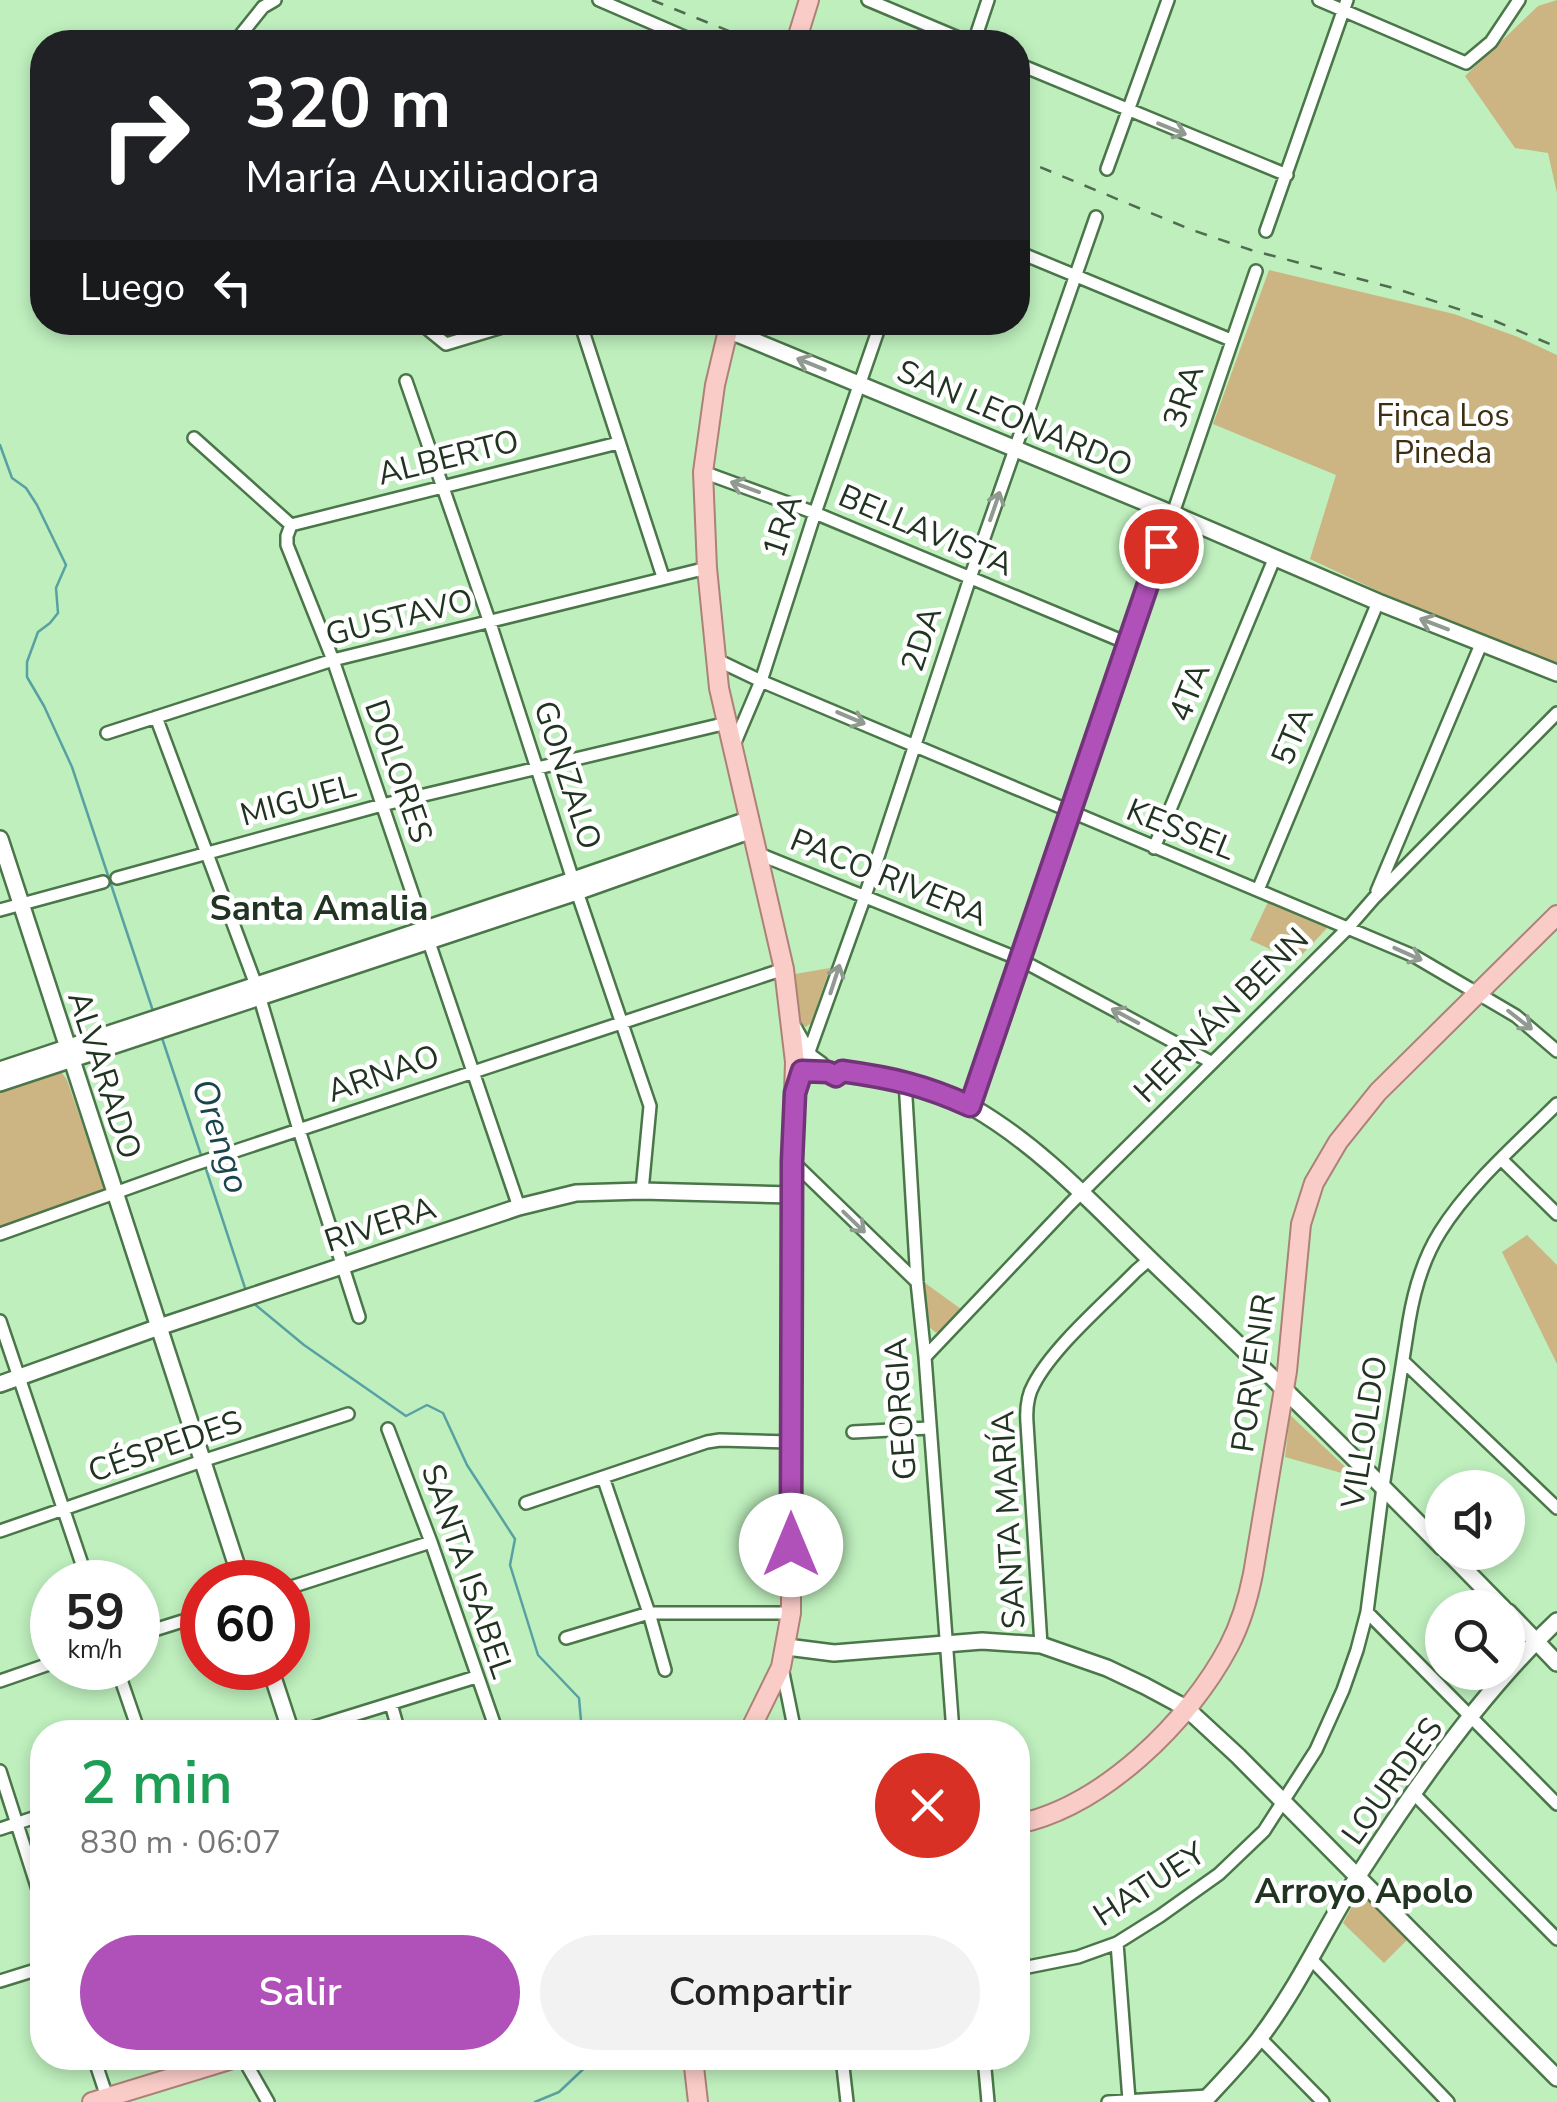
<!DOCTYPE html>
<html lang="es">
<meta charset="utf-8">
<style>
body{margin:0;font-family:"Nunito Sans",sans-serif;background:#f2f2f2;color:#222;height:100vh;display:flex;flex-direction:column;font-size:38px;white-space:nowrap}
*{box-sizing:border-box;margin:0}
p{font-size:32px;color:#767676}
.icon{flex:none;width:55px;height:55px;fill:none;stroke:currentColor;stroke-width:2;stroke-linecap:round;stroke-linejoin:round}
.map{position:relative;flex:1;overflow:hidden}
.side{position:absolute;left:30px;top:1720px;width:1000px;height:350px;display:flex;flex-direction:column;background:#fff;border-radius:40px;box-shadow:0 5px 15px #0003}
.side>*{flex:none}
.guide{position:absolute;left:30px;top:30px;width:1000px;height:305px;border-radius:40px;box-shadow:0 5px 15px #0003;background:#202124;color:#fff;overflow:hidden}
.fabs{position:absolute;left:1425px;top:1470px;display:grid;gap:20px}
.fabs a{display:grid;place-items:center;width:100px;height:100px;border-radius:50%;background:#fff;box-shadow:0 5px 15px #0003;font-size:50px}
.speed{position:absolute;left:30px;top:1560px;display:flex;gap:20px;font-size:50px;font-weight:700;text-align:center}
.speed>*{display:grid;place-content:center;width:130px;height:130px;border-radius:50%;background:#fff;box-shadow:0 5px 15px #0003;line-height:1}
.speed small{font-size:25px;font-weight:400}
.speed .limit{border:15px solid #d22;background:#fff;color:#111}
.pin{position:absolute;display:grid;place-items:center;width:85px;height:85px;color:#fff;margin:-42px;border:5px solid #fff;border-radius:50%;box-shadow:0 2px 10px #0007}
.me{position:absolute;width:110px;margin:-55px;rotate:0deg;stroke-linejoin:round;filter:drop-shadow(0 0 8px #0008)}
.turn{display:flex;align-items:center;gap:35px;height:210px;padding:0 50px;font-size:45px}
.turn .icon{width:130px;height:130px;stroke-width:2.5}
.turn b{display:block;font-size:70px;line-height:85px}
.then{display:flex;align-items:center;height:95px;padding:0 50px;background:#0003;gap:20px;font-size:38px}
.round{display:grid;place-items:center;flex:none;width:105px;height:105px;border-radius:52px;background:#f2f2f2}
.head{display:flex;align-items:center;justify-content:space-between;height:170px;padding:0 50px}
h1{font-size:60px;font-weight:600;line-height:75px;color:#1e9e55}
.button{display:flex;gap:20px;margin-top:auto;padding:20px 50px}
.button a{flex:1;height:115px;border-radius:60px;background:#b050b9;color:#fff;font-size:40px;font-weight:600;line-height:115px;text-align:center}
.button a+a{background:#f2f2f2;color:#222}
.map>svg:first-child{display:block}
</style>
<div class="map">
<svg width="1557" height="2102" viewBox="0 0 1557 2102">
<rect width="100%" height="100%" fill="#beefbd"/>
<!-- green -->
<path fill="#ccb483" d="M 1557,0 L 1557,193 L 1548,153 L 1515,148 L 1465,76 L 1538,6 Z
M 1269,270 L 1454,314 L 1518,337 L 1557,355 L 1557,668 L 1482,640 L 1310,559 L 1336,475 L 1213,424 Z
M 1269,900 L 1328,927 L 1296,961 L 1250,940 Z
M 830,968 L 811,1023 L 806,1027 L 801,1024 L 795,974 Z
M 53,1071 L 62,1073 L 67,1080 L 103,1184 L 103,1191 L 98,1196 L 0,1231 L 0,1089 Z
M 1527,1235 L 1557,1265 L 1557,1364 L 1502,1252 Z
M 925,1283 L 961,1309 L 941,1333 L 935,1332 L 928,1326 Z
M 1290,1415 L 1356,1477 L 1285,1457 Z
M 1360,1892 L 1408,1939 L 1384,1963 L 1343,1923 Z"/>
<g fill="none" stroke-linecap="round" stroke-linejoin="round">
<!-- stream -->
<path stroke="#58a1a2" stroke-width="2.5" d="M 0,445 L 12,478 L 26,488 L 37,505 L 66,565 L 56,588 L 58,613 L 50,623 L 38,632 L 27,662 L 27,677 L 44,706 L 72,767 L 153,1011
M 162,1038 L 202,1158
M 205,1166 L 246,1291
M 252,1302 L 304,1345 L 406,1416 L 427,1405 L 443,1413 L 467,1465 L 515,1539 L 510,1565 L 538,1655 L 579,1698 L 582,1732
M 535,2102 L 559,2092 L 595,2058"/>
<!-- minor casing -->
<g stroke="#4a7649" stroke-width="16">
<path id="minor" d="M 599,0 L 696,42
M 868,0 L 968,42
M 1319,0 L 1466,63 L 1491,42 L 1519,0
M 235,42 L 263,7 L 275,0
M 974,42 L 988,0
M 1018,64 L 1287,175
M 1107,169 L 1168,0
M 1266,231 L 1347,0
M 1018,252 L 1231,340
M 419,322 L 446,344 L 519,322
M 580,322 L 663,577
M 406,381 L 490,623 L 573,880 L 650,1106 L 642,1191
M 194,438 L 291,525
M 703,472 L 815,513 L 1127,643
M 291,525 L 287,536 L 287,545 L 333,660 L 519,1207
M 291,525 L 618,443
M 715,659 L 761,681 L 1414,956 L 1516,1016 L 1557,1051
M 156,717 L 256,985 L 299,1130 L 359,1317
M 107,733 L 333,660 L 707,568
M 733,747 L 761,681 L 815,513 L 881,322
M 1154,848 L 1275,557
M 759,854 L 1019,959 L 1211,1062
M 117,878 L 382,805 L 727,723
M 1258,890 L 1378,602
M 1377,891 L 1482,642
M 0,910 L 103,882
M 802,1071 L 865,896 L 970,578 L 1096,217
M 905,1081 L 917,1282 L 925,1357 L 953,1732
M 970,1106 L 1256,271
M 1501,1159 L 1557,1214
M 792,1161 L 917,1282
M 0,1234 L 193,1165 L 784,969
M 0,1321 L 88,1582
M 925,1357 L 1070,1204 L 1347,929 L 1374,898 L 1557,713
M 1403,1361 L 1557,1508
M 388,1429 L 431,1542 L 497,1732
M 853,1432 L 929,1428
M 603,1477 L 649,1613 L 665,1670
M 526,1503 L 707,1442 L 720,1440 L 790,1442
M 0,1531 L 202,1461 L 348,1414
M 288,1588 L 431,1542
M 1367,1612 L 1557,1804
M 138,1635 L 202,1615
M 566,1638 L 649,1613 L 791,1613
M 1041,1645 L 1027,1423 C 1026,1409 1027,1396 1034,1384 C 1054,1346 1106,1302 1136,1271 L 1150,1259
M 117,1668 L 139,1732
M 782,1668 L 795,1732
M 0,1681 L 52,1663
M 391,1704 L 399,1732
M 299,1732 L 476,1677
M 0,1771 L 42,1902
M 1413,1793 L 1557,1939
M 0,1829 L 42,1815
M 1117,1943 L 1129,2100
M 1310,1958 L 1448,2102
M 1018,1969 L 1078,1957 L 1117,1943 L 1160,1916 L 1219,1874 L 1264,1831 L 1316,1750 L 1343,1690 L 1357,1650 L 1367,1612 L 1383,1487 L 1409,1321 C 1414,1291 1423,1259 1440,1232 C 1470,1184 1517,1144 1557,1104
M 0,1981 L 42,1968
M 1260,2038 L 1323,2102
M 94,2058 L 107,2097
M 243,2058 L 268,2102
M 842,2058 L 847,2102
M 984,2058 L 988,2102
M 1108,2102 L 1208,2096"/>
</g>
<!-- tertiary casing -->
<g stroke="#4a7649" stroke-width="20">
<path id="tertiary" d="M 728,330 L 1173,514 L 1378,602 L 1557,673
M 0,839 L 242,1582
M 794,1029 L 810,1057 L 821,1065
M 0,1070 L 573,880 L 750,819
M 795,1072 L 828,1072 L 836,1075 L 842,1071 C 886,1077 933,1084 972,1107 C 1045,1149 1101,1213 1161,1270 C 1256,1361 1350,1453 1442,1547
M 0,1083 L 577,892 L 752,830
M 0,1384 L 159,1327 L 519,1207 L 576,1193 L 642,1191 L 791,1195
M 1448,1552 L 1503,1608
M 1508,1612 L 1557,1663
M 787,1647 L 834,1653 L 982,1641 L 1041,1645 L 1107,1668 L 1145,1686 L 1186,1708 L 1238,1756 L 1557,2078
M 270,1668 L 291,1732
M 1203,2102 C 1222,2082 1242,2061 1259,2039 C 1301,1984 1329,1919 1367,1862 C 1420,1780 1486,1688 1557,1621"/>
</g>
<!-- primary casing -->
<g stroke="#ac8176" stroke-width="22">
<path id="primary" d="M 796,42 L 809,0
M 730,322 L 715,385 L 703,472 L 707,568 L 719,688 L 784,969 L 795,1062 L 791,1195 L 791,1613 L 781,1667 L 749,1732
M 1018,1824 C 1103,1806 1189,1722 1229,1646 C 1241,1623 1248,1599 1253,1574 L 1287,1371 L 1301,1224 L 1314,1183 L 1338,1142 L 1378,1092 L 1557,915
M 693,2058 L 698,2102
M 92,2102 L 236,2058"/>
</g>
<!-- minor -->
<use href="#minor" stroke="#fff" stroke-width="11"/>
<!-- tertiary -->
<use href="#tertiary" stroke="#fff" stroke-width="15"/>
<!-- primary -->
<use href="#primary" stroke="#faccc8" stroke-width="18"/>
<!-- rail -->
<path stroke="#506c50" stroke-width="2.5" stroke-dasharray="12 12" stroke-linecap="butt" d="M 652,0 L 756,42
M 1018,158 L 1192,230 L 1251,250 L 1397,289 L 1495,321 L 1557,347"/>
</g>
<!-- one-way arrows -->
<defs><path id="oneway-shaft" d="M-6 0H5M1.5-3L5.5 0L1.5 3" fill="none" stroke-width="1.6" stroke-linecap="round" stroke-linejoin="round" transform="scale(2.5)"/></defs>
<g stroke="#909a90">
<use href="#oneway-shaft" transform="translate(1172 129) rotate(22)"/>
<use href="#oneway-shaft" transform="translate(811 364) rotate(-158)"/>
<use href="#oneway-shaft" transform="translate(745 487) rotate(-160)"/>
<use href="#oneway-shaft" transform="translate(995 506) rotate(-71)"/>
<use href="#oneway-shaft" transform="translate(1434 624) rotate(-159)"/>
<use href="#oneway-shaft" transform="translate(851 718) rotate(23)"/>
<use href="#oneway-shaft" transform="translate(1408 954) rotate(24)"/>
<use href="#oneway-shaft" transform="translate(835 979) rotate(-72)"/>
<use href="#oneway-shaft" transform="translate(1125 1016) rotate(-152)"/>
<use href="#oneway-shaft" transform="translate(1520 1020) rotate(38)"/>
<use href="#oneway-shaft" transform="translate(854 1222) rotate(44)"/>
</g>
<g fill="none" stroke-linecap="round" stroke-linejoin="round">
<!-- route casing -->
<g stroke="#723478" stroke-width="25">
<path id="route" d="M 791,1545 L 792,1161 L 795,1093 L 802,1071 L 828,1072 L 836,1076 L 842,1071 C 892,1078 924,1085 970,1106 L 1161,546"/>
</g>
<!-- route -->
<use href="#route" stroke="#b050b9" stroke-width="18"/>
</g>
<g text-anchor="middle" stroke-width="9" stroke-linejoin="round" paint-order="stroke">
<!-- street labels -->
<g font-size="32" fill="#213421" stroke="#fff">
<text transform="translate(1183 396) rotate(-71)" y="11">3RA</text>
<text transform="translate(1015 418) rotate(23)" y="11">SAN LEONARDO</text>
<text transform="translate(448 457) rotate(-14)" y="11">ALBERTO</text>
<text transform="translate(782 526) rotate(-72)" y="11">1RA</text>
<text transform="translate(926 530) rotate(23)" y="11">BELLAVISTA</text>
<text transform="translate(399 617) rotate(-14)" y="11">GUSTAVO</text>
<text transform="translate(921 639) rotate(-72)" y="11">2DA</text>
<text transform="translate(1189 692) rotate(-68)" y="11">4TA</text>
<text transform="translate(1292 736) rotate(-67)" y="11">5TA</text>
<text transform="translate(399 771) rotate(71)" y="11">DOLORES</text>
<text transform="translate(568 775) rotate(72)" y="11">GONZALO</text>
<text transform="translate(298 800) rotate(-15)" y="11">MIGUEL</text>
<text transform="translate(1181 829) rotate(22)" y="11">KESSEL</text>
<text transform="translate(889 877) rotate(22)" y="11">PACO RIVERA</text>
<text transform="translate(1221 1015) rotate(-45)" y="11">HERNÁN BENN</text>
<text transform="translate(383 1073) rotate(-19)" y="11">ARNAO</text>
<text transform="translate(105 1075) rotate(72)" y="11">ALVARADO</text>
<text transform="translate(380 1224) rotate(-18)" y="11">RIVERA</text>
<text transform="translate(1253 1373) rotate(-82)" y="11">PORVENIR</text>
<text transform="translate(900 1409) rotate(-94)" y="11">GEORGIA</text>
<text transform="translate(1364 1432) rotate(-81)" y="11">VILLOLDO</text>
<text transform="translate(165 1446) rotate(-19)" y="11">CÉSPEDES</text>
<text transform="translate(1008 1520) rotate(-93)" y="11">SANTA MARÍA</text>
<text transform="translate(468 1571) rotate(71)" y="11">SANTA ISABEL</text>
<text transform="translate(1392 1781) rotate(-54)" y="11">LOURDES</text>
<text transform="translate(1149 1884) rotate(-33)" y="11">HATUEY</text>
</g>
<!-- park labels -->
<g font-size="32" fill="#3d2f11" stroke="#fff">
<text x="1443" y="426">Finca Los<tspan x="1443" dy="37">Pineda</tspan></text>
</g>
<!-- neighbourhood labels -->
<g font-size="35" font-weight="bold" fill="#213421" stroke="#fff">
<text x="319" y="920">Santa Amalia</text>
<text x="1364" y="1903">Arroyo Apolo</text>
</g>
<!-- water labels -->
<g font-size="35" font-style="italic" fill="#19464b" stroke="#fff">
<text transform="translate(221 1136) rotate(72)" y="12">Orengo</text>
</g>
</g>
</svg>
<div class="fabs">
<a><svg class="icon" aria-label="sound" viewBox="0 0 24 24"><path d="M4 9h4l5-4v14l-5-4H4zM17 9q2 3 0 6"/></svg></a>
<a><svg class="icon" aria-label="search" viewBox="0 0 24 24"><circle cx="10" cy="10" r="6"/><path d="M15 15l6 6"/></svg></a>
</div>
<div class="speed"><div>59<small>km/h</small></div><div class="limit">60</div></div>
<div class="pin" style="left:1161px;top:546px;background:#d93025"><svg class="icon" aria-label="arrive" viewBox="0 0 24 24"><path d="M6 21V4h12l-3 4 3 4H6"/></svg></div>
<svg class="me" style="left:791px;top:1545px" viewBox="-20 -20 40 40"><circle r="19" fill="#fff"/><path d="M0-13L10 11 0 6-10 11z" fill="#b050b9"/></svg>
<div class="guide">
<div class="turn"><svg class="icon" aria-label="right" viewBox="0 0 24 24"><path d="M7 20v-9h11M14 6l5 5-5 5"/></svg><div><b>320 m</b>María Auxiliadora</div></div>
<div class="then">Luego<svg class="icon" aria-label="left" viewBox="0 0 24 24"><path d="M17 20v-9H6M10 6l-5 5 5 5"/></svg></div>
</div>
<section class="side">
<div class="head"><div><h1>2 min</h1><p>830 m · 06:07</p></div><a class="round" style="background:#d93025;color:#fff"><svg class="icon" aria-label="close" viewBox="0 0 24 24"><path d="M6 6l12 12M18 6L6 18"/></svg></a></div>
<div class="button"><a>Salir</a><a>Compartir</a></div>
</section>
</div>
